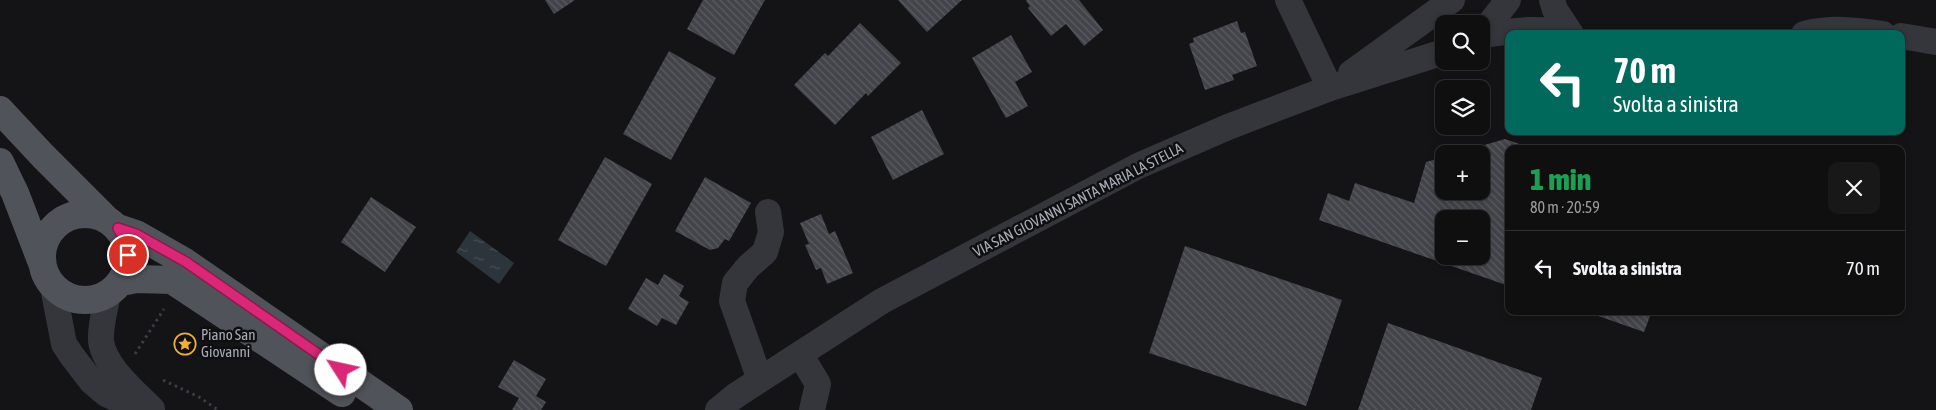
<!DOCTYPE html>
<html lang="it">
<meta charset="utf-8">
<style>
body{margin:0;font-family:"Asap Condensed",sans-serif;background:#181819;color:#f1f3f6;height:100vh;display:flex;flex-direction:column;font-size:19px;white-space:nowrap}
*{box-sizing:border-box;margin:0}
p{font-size:16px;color:#9b9c9f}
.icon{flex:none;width:28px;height:28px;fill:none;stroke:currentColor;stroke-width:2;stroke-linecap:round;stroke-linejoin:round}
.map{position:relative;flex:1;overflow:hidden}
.panel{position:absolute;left:1505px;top:145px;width:400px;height:170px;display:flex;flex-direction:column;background:#0f0f10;border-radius:10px;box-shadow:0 2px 8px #0003,0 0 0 1px #2f2f30}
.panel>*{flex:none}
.top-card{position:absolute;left:1505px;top:30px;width:400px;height:105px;border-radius:10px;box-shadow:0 2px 8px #0003,0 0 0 1px #2f2f30;background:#00695c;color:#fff;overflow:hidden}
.fabs{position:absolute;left:1435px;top:15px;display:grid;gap:10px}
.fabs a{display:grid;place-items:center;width:55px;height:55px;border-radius:10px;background:#0f0f10;box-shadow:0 2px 8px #0003,0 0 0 1px #2f2f30;font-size:25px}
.pin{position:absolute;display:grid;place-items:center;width:42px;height:42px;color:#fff;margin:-21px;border:2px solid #fff;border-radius:50%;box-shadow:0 1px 5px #0007}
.me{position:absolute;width:55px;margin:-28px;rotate:305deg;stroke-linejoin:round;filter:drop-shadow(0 0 4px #0008)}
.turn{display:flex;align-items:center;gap:18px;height:105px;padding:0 25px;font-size:22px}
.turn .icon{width:65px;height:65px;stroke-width:2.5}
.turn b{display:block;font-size:35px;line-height:42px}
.round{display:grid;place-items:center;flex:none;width:52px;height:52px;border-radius:10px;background:#181819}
.headline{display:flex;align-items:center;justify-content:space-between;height:85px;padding:0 25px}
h1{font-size:30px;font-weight:800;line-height:38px;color:#1e9e55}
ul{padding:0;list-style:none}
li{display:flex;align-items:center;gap:15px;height:75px;padding:0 25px;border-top:1px solid #2f2f30}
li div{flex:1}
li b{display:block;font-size:19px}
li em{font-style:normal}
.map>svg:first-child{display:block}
</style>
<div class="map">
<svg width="1936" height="410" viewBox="0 0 1936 410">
<defs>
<pattern id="water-ripples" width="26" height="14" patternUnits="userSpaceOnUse" patternTransform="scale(1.25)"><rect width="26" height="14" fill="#2c353b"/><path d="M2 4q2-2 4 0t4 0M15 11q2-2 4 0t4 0" fill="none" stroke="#485055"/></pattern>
<pattern id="building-back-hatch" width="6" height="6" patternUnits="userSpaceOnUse" patternTransform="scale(1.25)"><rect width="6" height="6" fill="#434449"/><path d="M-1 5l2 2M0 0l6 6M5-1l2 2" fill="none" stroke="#5b5c61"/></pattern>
</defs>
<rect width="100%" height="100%" fill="#141416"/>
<!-- water -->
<path fill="url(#water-ripples)" d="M 470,231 L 514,263 L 499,284 L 456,252 Z"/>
<!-- building -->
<path fill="url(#building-back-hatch)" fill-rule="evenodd" d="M 545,0 L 575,0 L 554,14 Z
M 703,0 L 765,0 L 734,55 L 687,29 Z
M 898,0 L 962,0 L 927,32 Z
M 1027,0 L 1079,0 L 1103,30 L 1084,46 L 1066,24 L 1051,36 L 1028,8 L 1030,6 L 1026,1 Z
M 1237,21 L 1241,33 L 1245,32 L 1257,66 L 1232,75 L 1234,80 L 1205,90 L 1189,44 L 1194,42 L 1193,38 Z
M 860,23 L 901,63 L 868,96 L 866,93 L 835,125 L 794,85 L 825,53 L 828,56 Z
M 1011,35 L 1032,72 L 1015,82 L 1028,106 L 1006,118 L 972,58 Z
M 669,51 L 716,78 L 671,160 L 623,134 Z
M 922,110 L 944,154 L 893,180 L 871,137 Z
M 1505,139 L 1531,148 L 1509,149 L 1509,286 L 1319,220 L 1328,193 L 1349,201 L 1355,183 L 1414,203 L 1426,162 L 1444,157 L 1444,191 L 1481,191 L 1481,154 L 1457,153 ZM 1444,219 L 1481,219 L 1481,256 L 1444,256 Z
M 605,157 L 652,184 L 606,266 L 558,240 Z
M 705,177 L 751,203 L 729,241 L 725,239 L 718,248 L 710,250 L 675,231 Z
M 371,197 L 416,227 L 385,272 L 341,242 Z
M 821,214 L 829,234 L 835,231 L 853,273 L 827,284 L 821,268 L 816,270 L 805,245 L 809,244 L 800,223 Z
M 1185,246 L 1342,300 L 1306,406 L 1149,353 Z
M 664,274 L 684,286 L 679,296 L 689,302 L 676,325 L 662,318 L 657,326 L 628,309 L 646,278 L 658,285 Z
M 1584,311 L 1652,311 L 1644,332 Z
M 1388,323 L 1542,378 L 1531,410 L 1358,410 Z
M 514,360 L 546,379 L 536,396 L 546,402 L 541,410 L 512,410 L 519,398 L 498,387 Z"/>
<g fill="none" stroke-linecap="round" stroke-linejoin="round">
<!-- path -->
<path stroke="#3b3d42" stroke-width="3" stroke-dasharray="2.5 4" stroke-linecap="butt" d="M 135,354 L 164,309
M 163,380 L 199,397 L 218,410"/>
<!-- minor -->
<path stroke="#35363b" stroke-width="26" d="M 1288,0 L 1330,88
M 1552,0 L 1555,10 L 1571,34
M 1804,34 C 1831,27 1856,30 1883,34
M 1481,35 C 1506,32 1540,26 1564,34
M 1481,35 L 1508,0
M 1901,36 L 1936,42
M 1351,73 L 1452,0
M 53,287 L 64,344 L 72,356 L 92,382 L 106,394 L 141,410
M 108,294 C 105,309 100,326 101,341 C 104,366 135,392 152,409
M 800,354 L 818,384 L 812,410
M 760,380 L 732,301 L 735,283 L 748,267 L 765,252 L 771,232 L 768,212
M 718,410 L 735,396 L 882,301 L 1138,166 L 1228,127 L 1330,88 L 1444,52"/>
<!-- major -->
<path stroke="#51535a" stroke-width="28" d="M 0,110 L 43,156 L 105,218
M 0,162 L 15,193 L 42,263
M42 257a43 43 0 1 1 86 0a43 43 0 1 1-86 0Z
M 118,228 L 136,234 L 185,262 L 399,410
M 121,282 L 137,279 L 172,280 L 342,393"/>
</g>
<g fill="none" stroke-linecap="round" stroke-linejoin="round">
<!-- route casing -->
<g stroke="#8e194d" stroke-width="12">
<path id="route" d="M 128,255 L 125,241 L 118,228 L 136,234 L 186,262 L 341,370"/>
</g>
<!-- route -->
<use href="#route" stroke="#db2777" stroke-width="9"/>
</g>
<!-- icons -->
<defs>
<g id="sight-ring" transform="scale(1.125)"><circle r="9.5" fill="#0f0f11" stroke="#f0b031" stroke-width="1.5"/><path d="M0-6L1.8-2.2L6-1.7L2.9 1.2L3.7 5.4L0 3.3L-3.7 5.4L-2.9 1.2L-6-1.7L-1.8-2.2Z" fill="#f0b031"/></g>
</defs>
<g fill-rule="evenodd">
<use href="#sight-ring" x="185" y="344"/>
</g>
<g text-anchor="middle" stroke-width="5" stroke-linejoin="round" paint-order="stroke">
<!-- street labels -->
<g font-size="15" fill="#a6abb6" stroke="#0f0f11">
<text transform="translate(1078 200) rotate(-27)" y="5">VIA SAN GIOVANNI SANTA MARIA LA STELLA</text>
</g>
<!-- poi labels -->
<g font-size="15" fill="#a6abb6" stroke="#0f0f11" text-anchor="start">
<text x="201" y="340">Piano San<tspan x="201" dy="17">Giovanni</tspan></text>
</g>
</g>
</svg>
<div class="fabs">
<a><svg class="icon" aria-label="search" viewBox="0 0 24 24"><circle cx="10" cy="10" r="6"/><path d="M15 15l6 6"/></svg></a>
<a><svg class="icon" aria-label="layers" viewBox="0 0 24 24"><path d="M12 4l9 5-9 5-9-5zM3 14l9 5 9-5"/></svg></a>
<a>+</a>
<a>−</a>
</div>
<div class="pin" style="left:128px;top:255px;background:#d93025"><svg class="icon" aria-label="arrive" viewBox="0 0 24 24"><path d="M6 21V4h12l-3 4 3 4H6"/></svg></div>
<svg class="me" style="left:341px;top:370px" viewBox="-20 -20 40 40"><circle r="19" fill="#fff"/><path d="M0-13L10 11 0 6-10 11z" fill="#db2777"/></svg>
<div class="top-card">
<div class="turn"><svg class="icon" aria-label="left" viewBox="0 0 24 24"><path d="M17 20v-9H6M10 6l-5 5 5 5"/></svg><div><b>70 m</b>Svolta a sinistra</div></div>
</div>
<section class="panel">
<div class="headline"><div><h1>1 min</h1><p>80 m · 20:59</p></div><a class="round"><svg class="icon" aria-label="close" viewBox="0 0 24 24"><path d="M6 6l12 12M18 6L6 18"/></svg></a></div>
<ul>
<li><svg class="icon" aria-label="left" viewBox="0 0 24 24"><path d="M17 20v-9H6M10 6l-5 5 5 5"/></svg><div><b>Svolta a sinistra</b></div><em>70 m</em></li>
</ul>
</section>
</div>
